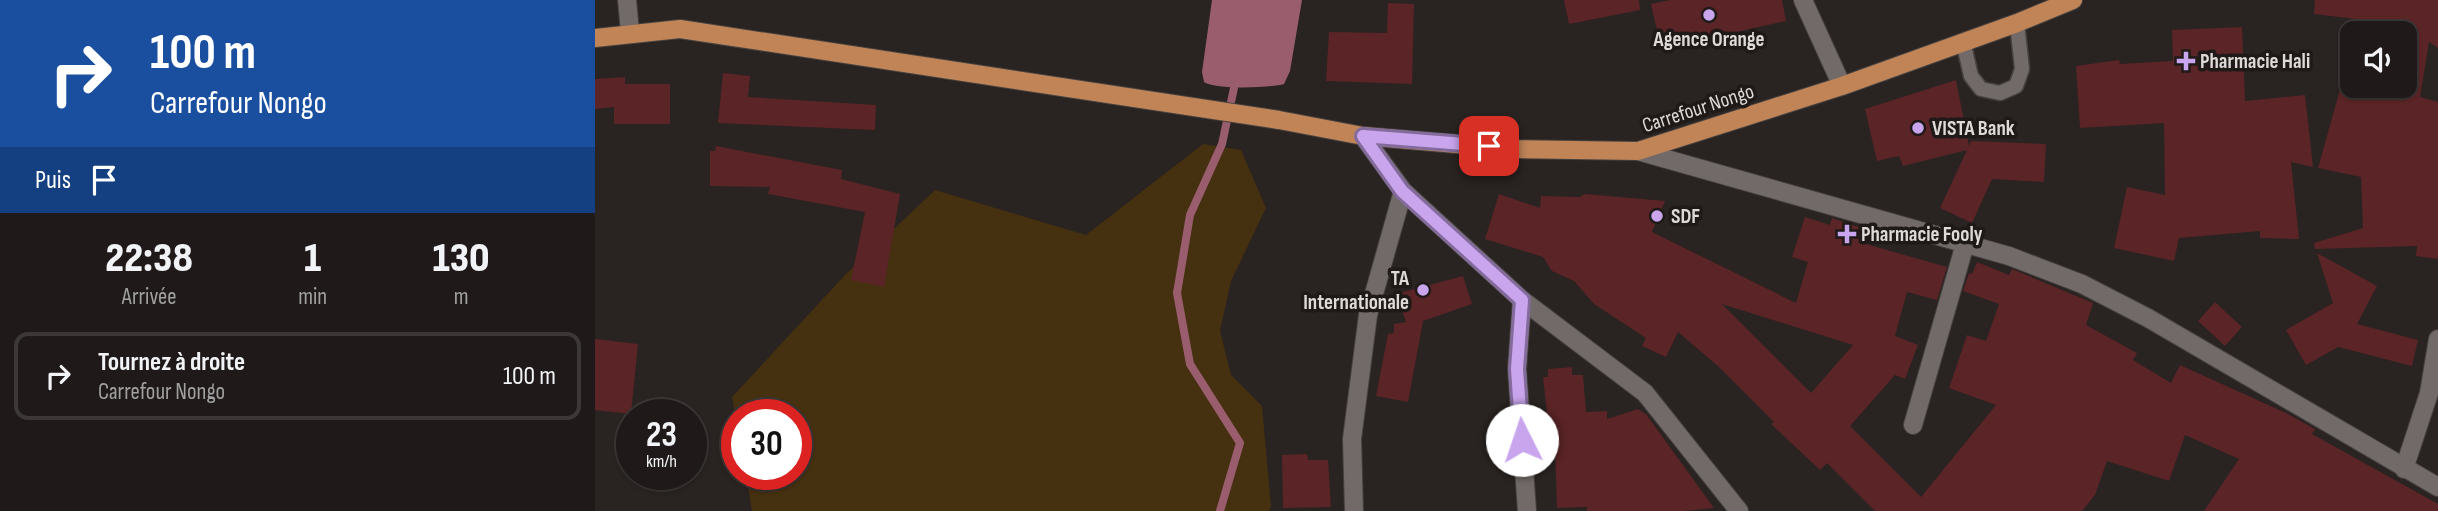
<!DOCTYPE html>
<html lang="fr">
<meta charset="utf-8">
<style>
body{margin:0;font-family:"Sofia Sans Condensed",sans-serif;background:#272322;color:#f1f3f6;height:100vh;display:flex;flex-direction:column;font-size:26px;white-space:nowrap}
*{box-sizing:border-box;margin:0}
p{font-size:23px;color:#a1a1a2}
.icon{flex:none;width:38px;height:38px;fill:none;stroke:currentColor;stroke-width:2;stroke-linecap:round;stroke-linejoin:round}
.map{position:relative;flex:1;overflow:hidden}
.panel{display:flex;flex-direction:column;background:#1f1a19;width:595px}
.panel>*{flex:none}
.banner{background:#1a4fa0;color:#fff;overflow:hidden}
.controls{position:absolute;left:1745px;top:21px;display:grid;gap:14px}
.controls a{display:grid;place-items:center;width:77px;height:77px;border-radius:14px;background:#1f1a19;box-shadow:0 2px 5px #0004,0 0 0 2px #3c3838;font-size:35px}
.speed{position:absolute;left:21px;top:399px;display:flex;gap:14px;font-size:35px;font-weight:700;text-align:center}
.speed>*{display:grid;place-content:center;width:91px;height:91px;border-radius:50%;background:#1f1a19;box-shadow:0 2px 5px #0004,0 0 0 2px #3c3838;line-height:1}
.speed small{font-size:18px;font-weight:400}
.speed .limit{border:10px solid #d22;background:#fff;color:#111}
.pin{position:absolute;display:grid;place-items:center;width:60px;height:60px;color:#fff;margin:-30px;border-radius:14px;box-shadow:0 4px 10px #0006}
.me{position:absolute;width:77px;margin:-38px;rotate:356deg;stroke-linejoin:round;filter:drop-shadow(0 0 5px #0008)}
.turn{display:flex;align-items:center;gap:24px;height:147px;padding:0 35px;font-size:32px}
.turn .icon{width:91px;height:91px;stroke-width:2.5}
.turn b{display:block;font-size:49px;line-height:60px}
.then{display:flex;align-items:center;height:66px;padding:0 35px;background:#0003;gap:14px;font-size:26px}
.eta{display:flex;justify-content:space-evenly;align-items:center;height:119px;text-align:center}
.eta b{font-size:42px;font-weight:800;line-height:49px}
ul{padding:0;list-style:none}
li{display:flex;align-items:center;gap:21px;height:88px;margin:0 14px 10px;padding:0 21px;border:4px solid #3c3838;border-radius:14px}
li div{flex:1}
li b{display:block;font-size:26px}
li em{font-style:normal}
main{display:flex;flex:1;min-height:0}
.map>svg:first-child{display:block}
</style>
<main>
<section class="panel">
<div class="banner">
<div class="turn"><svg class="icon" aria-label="right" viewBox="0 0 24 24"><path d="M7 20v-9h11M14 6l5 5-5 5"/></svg><div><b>100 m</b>Carrefour Nongo</div></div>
<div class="then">Puis<svg class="icon" aria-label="arrive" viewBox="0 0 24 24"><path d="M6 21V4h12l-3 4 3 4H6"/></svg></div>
</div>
<div class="eta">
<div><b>22:38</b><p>Arrivée</p></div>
<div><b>1</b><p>min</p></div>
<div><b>130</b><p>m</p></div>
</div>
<ul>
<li><svg class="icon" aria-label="right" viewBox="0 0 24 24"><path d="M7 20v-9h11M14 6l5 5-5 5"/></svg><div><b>Tournez à droite</b><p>Carrefour Nongo</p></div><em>100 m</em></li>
</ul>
</section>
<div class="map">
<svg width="1843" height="511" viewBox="0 0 1843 511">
<rect width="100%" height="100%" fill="#292321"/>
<!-- green -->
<path fill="#453010" d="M 608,144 L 646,150 L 671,208 L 636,281 L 625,331 L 636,375 L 667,406 L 676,506 L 674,511 L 157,511 L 151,474 L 201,474 L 201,415 L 142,415 L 142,425 L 137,397 L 250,275 L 340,190 L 491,235 Z"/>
<!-- water -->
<path fill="#995d6e" d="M 617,0 L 707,0 L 695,71 L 689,84 C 675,88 621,90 609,82 L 607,72 Z"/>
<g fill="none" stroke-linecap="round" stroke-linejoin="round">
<!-- stream -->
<path stroke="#995d6e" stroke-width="8" d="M 625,511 L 645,443 L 595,364 L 582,293 L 595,215 L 627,144 L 639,88"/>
</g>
<!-- building -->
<path fill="#5b2426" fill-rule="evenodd" d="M 969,0 L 1044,0 L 1045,10 L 974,24 Z
M 1075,0 L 1187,0 L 1191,21 L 1066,49 L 1056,4 Z
M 1720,0 L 1843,0 L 1843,48 L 1834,42 L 1825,97 L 1843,102 L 1843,259 L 1821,256 L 1822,246 L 1720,249 L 1719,243 L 1768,228 L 1766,177 L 1723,168 L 1746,86 L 1810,86 L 1810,33 L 1774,33 L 1777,21 L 1719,14 Z
M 793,3 L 819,4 L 817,84 L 731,81 L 734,32 L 792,33 Z
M 1647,27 L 1650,101 L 1710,95 L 1718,167 L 1696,162 L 1704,239 L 1665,238 L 1665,231 L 1584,238 L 1579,261 L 1519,248 L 1532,187 L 1570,195 L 1569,123 L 1485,128 L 1481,66 L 1524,60 L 1525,64 L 1578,61 L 1577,30 Z
M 128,73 L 155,76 L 153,97 L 281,105 L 280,130 L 123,123 Z
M 30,77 L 30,84 L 75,84 L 75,124 L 19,124 L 19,107 L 0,109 L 0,79 Z
M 1361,80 L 1374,146 L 1376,141 L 1451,144 L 1449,182 L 1397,179 L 1377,223 L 1345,208 L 1372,150 L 1308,166 L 1304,156 L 1282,161 L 1270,109 Z
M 121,146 L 247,170 L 246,179 L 305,194 L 289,287 L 256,280 L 270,212 L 173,194 L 175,187 L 115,186 L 115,151 L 120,151 Z
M 904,194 L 945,208 L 946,196 L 984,197 L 990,194 L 1070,201 L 1057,232 L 1201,303 L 1213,262 L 1197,257 L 1210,217 L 1235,225 L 1237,218 L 1275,231 L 1271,244 L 1352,267 L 1342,300 L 1312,292 L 1300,336 L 1323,345 L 1310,379 L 1300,375 L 1255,426 L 1326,497 L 1401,405 L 1354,388 L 1372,335 L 1391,341 L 1404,304 L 1368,291 L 1374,273 L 1377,274 L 1382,262 L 1414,275 L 1417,269 L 1498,303 L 1491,325 L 1542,353 L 1538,360 L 1576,383 L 1585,365 L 1691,413 L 1720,429 L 1717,434 L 1843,504 L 1843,511 L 1609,511 L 1644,459 L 1590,435 L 1574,481 L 1512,461 L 1500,495 L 1487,511 L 1280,511 L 1232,463 L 1225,470 L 1176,424 L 1179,422 L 1124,367 L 1083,332 L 1071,357 L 1047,346 L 1051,338 L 999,304 L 979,281 L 957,271 L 948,257 L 890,239 ZM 1127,304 L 1258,345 L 1216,393 Z
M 1722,253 L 1782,286 L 1762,324 L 1823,340 L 1817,366 L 1743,347 L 1711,365 L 1691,330 L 1738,303 Z
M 868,276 L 877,304 L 828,321 L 813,402 L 781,396 L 793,334 L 799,333 L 799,324 L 811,322 L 801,294 Z
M 1620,302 L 1647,327 L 1630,346 L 1603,321 Z
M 0,339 L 43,344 L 36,414 L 0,410 Z
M 977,367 L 977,375 L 988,375 L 991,412 L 1012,411 L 1012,419 L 1043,409 L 1051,414 L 1119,508 L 1089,511 L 992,511 L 992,507 L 962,508 L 960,446 L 959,440 L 955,441 L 948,377 L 953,377 L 953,369 Z
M 712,454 L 713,460 L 733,460 L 736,507 L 688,508 L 687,455 Z"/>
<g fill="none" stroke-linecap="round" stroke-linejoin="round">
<!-- lane casing -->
<g stroke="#464240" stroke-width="17">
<path id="lane" d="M 1368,41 L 1376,76 L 1386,89 L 1405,93 L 1421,86 L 1427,69 L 1422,23"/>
</g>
<!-- street casing -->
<g stroke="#464240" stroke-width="20">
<path id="street" d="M 32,0 L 35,32
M 1208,0 L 1247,86
M 768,136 L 808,191 L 927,300 L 1050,393 L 1144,511
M 927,300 L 922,369 L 932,511
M 1318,425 L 1370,244
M 1809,469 L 1834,393 L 1843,339
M 759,511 L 757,439 L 773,315 L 808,191"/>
</g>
<!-- secondary casing -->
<g stroke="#464240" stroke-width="20">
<path id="secondary" d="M 1043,151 L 1414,256 L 1487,284 L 1553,318 L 1843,487"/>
</g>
<!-- primary casing -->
<g stroke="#464240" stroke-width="20">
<path id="primary" d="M 0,38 L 85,29 L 684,120 L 768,136 L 920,149 L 1043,151 L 1247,86 L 1422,23 L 1478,0"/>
</g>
<!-- lane -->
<use href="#lane" stroke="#716a68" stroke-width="14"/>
<!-- street -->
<use href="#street" stroke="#716a68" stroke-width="18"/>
<!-- secondary -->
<use href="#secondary" stroke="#716a68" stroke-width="18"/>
<!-- primary -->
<use href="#primary" stroke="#c08457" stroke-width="18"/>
</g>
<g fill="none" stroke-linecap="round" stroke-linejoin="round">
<!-- route casing -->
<g stroke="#836b9b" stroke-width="18">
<path id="route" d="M 894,146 L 768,136 L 807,191 L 927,300 L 922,369 L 927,440"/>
</g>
<!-- route -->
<use href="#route" stroke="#c9a5ee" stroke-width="12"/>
</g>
<!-- markers -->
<g fill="#c9a5ee" stroke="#1f1a18" stroke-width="2.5">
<circle cx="1114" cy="15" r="7"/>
<path d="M1587.5 50.5h7v7h7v7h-7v7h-7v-7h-7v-7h7z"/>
<circle cx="1323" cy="128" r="7"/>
<circle cx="1062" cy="216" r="7"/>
<path d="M1248.5 223.5h7v7h7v7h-7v7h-7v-7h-7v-7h7z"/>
<circle cx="828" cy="290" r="7"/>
</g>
<g text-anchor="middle" stroke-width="7" stroke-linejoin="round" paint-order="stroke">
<!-- poi labels -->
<g font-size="21" font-weight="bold" fill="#dddad8" stroke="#1f1a18" text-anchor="start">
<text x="1114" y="46" text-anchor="middle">Agence Orange</text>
<text x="1605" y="68">Pharmacie Hali</text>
<text x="1337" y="135">VISTA Bank</text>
<text x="1076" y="223">SDF</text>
<text x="1266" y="241">Pharmacie Fooly</text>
<text x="814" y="285" text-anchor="end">TA<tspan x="814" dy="24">Internationale</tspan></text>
</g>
<!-- street labels -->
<g font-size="21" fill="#dddad8" stroke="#1f1a18">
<text transform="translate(1103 108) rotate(-18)" y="7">Carrefour Nongo</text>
</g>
</g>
</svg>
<div class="controls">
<a><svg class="icon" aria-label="sound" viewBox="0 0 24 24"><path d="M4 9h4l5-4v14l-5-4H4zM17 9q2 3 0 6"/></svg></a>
</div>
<div class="speed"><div>23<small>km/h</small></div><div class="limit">30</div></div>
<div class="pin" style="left:894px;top:146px;background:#d93025"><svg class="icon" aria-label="arrive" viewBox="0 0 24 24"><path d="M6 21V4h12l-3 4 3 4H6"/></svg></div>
<svg class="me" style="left:927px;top:440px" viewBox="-20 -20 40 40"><circle r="19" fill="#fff"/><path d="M0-13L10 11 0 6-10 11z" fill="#c9a5ee"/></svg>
</div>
</main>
